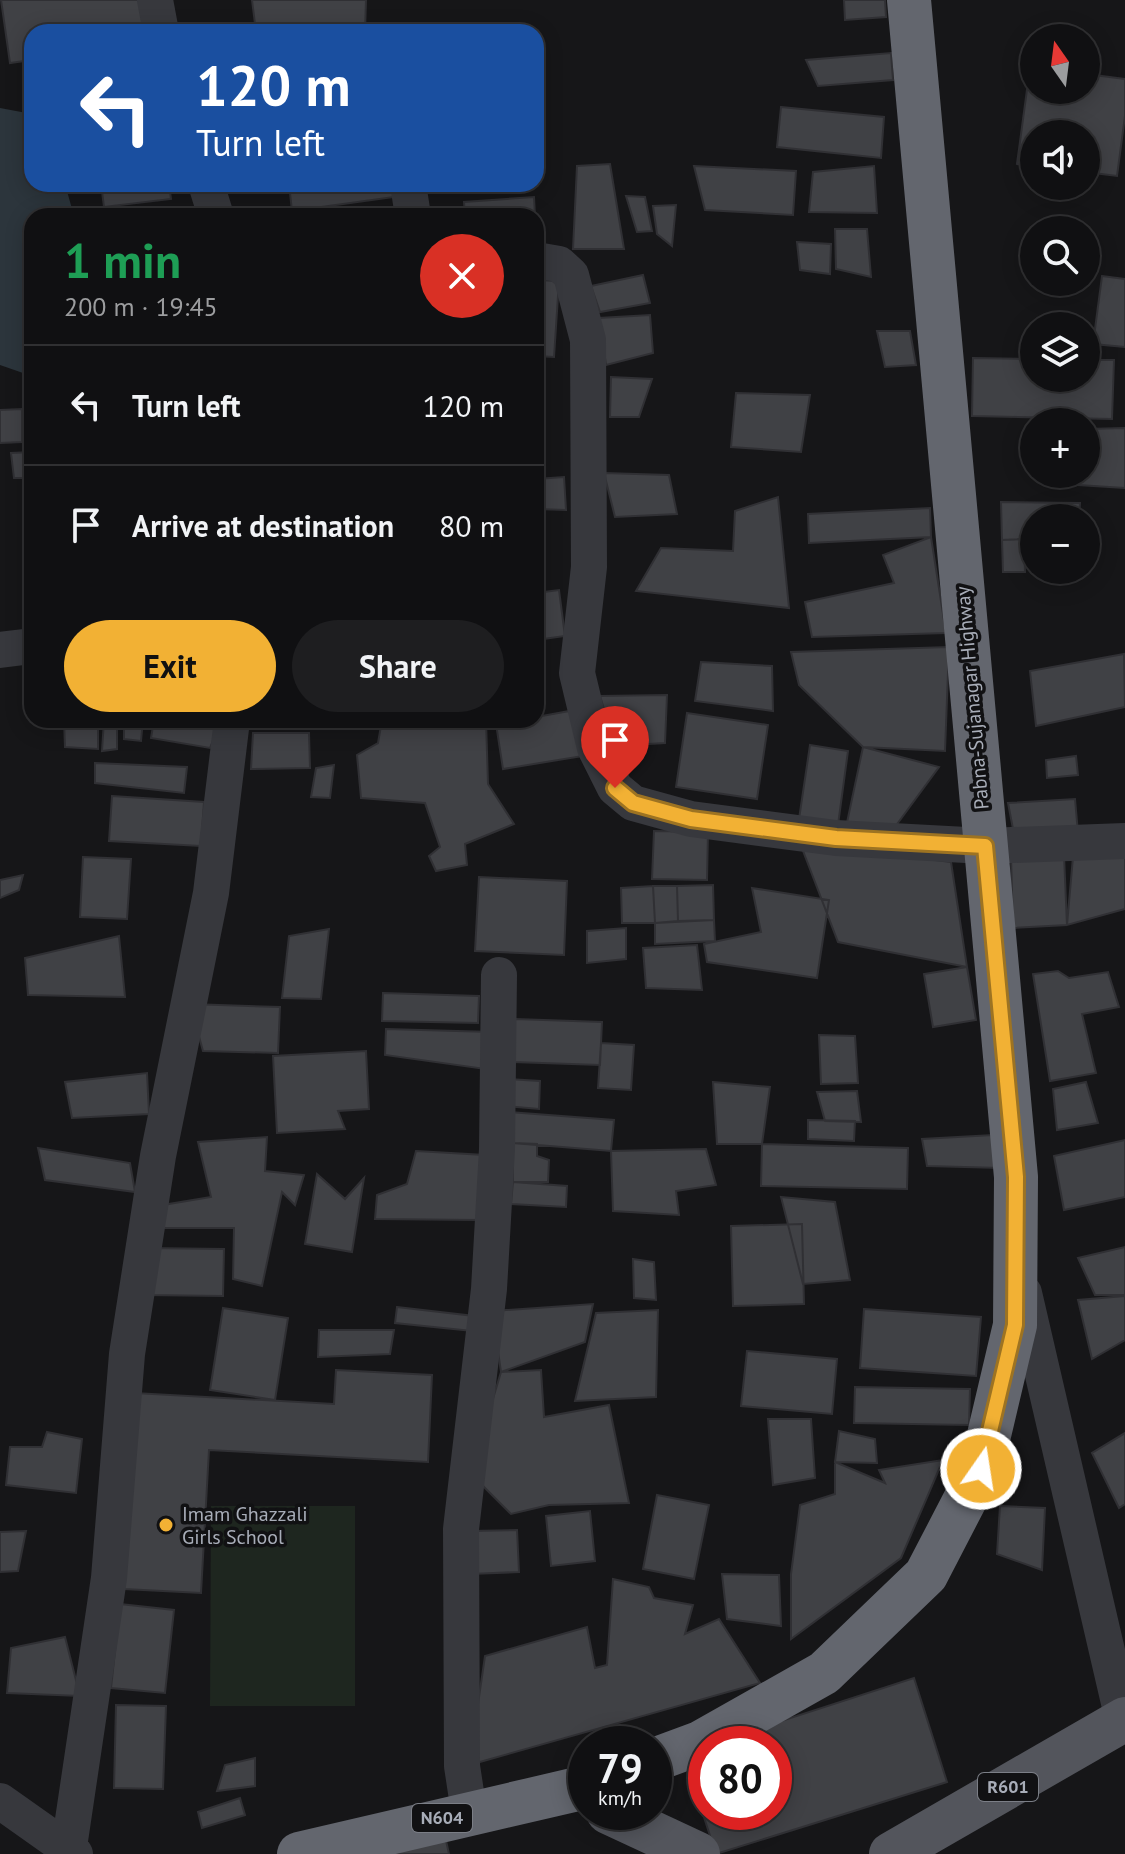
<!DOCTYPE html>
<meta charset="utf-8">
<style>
body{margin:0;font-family:"PT Sans",sans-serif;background:#1e1e20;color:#f1f3f6;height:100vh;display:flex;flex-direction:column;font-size:30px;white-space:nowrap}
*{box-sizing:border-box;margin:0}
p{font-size:26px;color:#9c9d9f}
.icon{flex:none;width:44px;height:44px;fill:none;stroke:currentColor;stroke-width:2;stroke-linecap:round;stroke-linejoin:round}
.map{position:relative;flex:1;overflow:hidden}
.details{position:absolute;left:24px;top:208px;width:520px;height:520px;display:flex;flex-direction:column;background:#101012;border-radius:24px;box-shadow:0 4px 20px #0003,0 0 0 2px #303032}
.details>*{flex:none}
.guide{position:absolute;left:24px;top:24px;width:520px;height:168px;border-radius:24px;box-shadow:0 4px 20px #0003,0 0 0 2px #303032;background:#1a4fa0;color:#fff;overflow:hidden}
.needle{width:52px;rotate:346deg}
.controls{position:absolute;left:1020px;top:24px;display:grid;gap:16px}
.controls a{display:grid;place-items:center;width:80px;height:80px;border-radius:50%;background:#101012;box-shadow:0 4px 20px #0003,0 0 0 2px #303032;font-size:40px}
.speed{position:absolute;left:568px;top:1726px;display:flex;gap:16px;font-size:40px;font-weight:700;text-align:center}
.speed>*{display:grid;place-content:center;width:104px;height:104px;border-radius:50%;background:#101012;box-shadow:0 4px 20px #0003,0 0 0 2px #303032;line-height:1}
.speed small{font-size:20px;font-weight:400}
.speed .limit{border:12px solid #d22;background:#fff;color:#111}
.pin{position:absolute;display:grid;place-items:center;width:68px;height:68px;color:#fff;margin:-82px -34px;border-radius:50% 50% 50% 0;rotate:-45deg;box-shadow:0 0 8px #0007}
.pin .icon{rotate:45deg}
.me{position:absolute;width:88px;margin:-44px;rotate:13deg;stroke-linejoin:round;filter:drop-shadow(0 0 6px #0008)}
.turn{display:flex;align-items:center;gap:28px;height:168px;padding:0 40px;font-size:36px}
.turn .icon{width:104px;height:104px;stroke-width:2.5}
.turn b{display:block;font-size:56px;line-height:68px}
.round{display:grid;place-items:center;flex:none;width:84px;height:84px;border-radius:42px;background:#1e1e20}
.head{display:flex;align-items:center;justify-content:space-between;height:136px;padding:0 40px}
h1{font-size:48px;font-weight:700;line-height:60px;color:#1e9e55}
.primary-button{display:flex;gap:16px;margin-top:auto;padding:16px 40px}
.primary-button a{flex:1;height:92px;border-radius:48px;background:#f2b134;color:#111;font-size:32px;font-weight:700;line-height:92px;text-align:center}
.primary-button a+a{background:#1e1e20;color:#f1f3f6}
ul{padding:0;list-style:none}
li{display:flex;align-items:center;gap:24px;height:120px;padding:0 40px;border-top:2px solid #303032}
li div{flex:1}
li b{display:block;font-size:30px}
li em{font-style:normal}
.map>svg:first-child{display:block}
</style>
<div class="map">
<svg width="1125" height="1854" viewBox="0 0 1125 1854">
<rect width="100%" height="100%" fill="#161618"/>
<!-- green -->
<path fill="#1e261f" d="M 211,1506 L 355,1506 L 355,1706 L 210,1706 Z"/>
<!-- water -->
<path fill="#2c353c" d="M 0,108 L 32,114 L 32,184 L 65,184 L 74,216 L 32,216 L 32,370 L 23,373 L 0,365 Z"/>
<!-- building -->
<path fill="#404145" stroke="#303034" stroke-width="2" d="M 1,0 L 142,0 L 146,32 L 32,32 L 32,60 L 10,63 Z
M 252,0 L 366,0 L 365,32 L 256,32 Z
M 844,0 L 885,0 L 886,17 L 845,20 Z
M 891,53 L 893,80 L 818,86 L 806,60 Z
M 1030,67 L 1034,67 L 1034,90 L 1086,90 L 1086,74 L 1125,79 L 1125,116 L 1117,176 L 1086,172 L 1086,134 L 1034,134 L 1034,166 L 1017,164 Z
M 781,107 L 884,117 L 881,158 L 777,147 Z
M 610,164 L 624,249 L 573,249 L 577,166 Z
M 694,166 L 796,171 L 793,215 L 705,210 Z
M 874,166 L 877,213 L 809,212 L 813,172 Z
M 101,184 L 169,184 L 171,199 L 104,207 Z
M 289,184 L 392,184 L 394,197 L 292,211 Z
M 461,184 L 507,184 L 462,190 Z
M 626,196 L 645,197 L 652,231 L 637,232 Z
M 534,197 L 535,216 L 465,216 L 464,202 Z
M 676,205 L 672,246 L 657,234 L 653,206 Z
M 167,209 L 168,216 L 111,216 L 111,215 Z
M 835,229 L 867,229 L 871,277 L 836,269 Z
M 797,242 L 831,244 L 830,274 L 800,270 Z
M 643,275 L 650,303 L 600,312 L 591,286 Z
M 1102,276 L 1125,279 L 1125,347 L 1093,344 Z
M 536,280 L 559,281 L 554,357 L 536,356 Z
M 650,315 L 653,353 L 606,365 L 599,318 Z
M 877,331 L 910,331 L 916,365 L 885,367 Z
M 973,358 L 1034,359 L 1034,378 L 1086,378 L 1086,360 L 1114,360 L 1112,419 L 972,416 Z
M 611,377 L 652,379 L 639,417 L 610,417 Z
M 736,393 L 810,395 L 801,452 L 731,447 Z
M 22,409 L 22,442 L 0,443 L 0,410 Z
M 1125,428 L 1125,488 L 1078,485 L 1077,474 L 1086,474 L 1086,429 Z
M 32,452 L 32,478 L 14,478 L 11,453 Z
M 604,473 L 669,475 L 677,514 L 615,517 Z
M 564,477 L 566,510 L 536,509 L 536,479 Z
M 778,497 L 789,608 L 636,591 L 661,548 L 733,551 L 735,511 Z
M 1001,502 L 1080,503 L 1079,518 L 1034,518 L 1034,539 L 1002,540 Z
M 930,508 L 931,537 L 809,543 L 808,514 Z
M 536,512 L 541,580 L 536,580 Z
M 931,537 L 946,633 L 812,637 L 805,602 L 894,583 L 883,555 Z
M 1024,539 L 1025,572 L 1003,572 L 1002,540 Z
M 559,590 L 565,636 L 536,640 L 536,593 Z
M 949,647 L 945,751 L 863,747 L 799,685 L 791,652 Z
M 1124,654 L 1125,707 L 1036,726 L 1030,671 Z
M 701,662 L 772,666 L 773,711 L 695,701 Z
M 667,695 L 665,743 L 615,746 L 600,696 Z
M 575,710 L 583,756 L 503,769 L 496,724 L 536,720 L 536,717 Z
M 687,713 L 768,725 L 757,799 L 676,787 Z
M 64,720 L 98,720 L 98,749 L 65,747 Z
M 104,720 L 117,720 L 117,749 L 102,751 Z
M 124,720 L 143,720 L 141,741 L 124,739 Z
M 154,720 L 222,720 L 210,748 L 151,738 Z
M 382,720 L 486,720 L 488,784 L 514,824 L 465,844 L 467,865 L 436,871 L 429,856 L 440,847 L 425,803 L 361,798 L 357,755 L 378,743 Z
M 253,733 L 309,733 L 310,768 L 251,769 Z
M 810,745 L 848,751 L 838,825 L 799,819 Z
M 863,747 L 939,767 L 889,835 L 845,832 Z
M 1076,756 L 1078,775 L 1047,778 L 1046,760 Z
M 95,763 L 187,767 L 184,793 L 95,783 Z
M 334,765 L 330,798 L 311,797 L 316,768 Z
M 112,796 L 204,802 L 201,846 L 109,841 Z
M 1075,799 L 1078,833 L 1013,829 L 1008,803 Z
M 654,831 L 708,832 L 707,880 L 652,879 Z
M 800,843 L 951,862 L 967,967 L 838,942 Z
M 1125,850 L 1125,909 L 1067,925 L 1073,857 Z
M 1064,855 L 1067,925 L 1013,928 L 1011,857 Z
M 83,857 L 131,859 L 127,919 L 80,917 Z
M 23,875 L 19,890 L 0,898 L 0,880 Z
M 479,877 L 567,881 L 564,955 L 475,951 Z
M 713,885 L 714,920 L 678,921 L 677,886 Z
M 653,886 L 655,923 L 622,923 L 621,888 Z
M 653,886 L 677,886 L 678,921 L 655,923 Z
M 752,888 L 829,900 L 817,978 L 707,962 L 704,944 L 761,932 Z
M 714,920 L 715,941 L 655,944 L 655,923 Z
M 626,928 L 626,959 L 587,963 L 587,931 Z
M 329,929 L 321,999 L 282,998 L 289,936 Z
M 119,936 L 125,997 L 28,995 L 25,958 Z
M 697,945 L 702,990 L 646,988 L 643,948 Z
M 967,967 L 976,1020 L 933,1027 L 924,974 Z
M 1058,971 L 1069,978 L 1108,972 L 1119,1007 L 1082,1014 L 1096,1073 L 1050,1081 L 1033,974 Z
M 383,993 L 479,996 L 478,1023 L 382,1021 Z
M 190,1004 L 280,1007 L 278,1053 L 203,1051 Z
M 515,1019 L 602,1022 L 600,1065 L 513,1062 Z
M 386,1029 L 492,1032 L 485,1069 L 385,1055 Z
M 819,1035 L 855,1036 L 858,1083 L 821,1084 Z
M 601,1043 L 634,1045 L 631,1090 L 598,1088 Z
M 366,1051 L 369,1109 L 338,1111 L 345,1129 L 277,1133 L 273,1056 Z
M 147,1073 L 149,1114 L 72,1118 L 65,1082 Z
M 506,1079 L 540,1081 L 539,1109 L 504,1106 Z
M 713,1082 L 770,1087 L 762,1144 L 717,1144 Z
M 1086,1082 L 1098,1123 L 1057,1130 L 1053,1089 Z
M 857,1091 L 861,1122 L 825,1121 L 817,1092 Z
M 509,1112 L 614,1120 L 611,1151 L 513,1143 Z
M 808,1120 L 855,1121 L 854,1141 L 808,1139 Z
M 993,1135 L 1001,1168 L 927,1166 L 922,1139 Z
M 267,1137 L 265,1171 L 304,1175 L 295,1205 L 282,1192 L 262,1286 L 233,1279 L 234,1228 L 152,1228 L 157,1206 L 211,1197 L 198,1142 Z
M 1125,1140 L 1125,1197 L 1064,1210 L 1054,1156 Z
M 513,1143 L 537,1144 L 537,1156 L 549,1160 L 548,1182 L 513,1182 Z
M 762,1144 L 908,1148 L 907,1189 L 761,1186 Z
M 38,1148 L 130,1163 L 135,1192 L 45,1180 Z
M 706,1149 L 716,1185 L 676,1191 L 679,1215 L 613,1211 L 611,1151 Z
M 416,1151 L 485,1155 L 478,1220 L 375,1219 L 377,1195 L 407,1184 Z
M 317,1174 L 345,1199 L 364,1178 L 352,1252 L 305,1244 Z
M 513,1182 L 567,1186 L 566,1207 L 511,1204 Z
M 781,1197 L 835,1202 L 850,1280 L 803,1284 Z
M 802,1224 L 804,1304 L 733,1306 L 731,1226 Z
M 1125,1247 L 1125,1295 L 1095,1295 L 1078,1258 Z
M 146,1248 L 224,1249 L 223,1296 L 145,1295 Z
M 633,1259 L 654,1262 L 656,1300 L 634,1298 Z
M 1125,1296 L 1125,1340 L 1092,1359 L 1078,1300 Z
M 593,1304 L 585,1342 L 501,1372 L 492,1311 Z
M 397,1307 L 474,1316 L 472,1331 L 395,1323 Z
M 223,1308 L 288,1318 L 275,1400 L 210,1390 Z
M 864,1309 L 981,1317 L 976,1376 L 860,1368 Z
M 658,1310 L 656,1397 L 575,1401 L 596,1313 Z
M 319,1330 L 394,1330 L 390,1354 L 318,1357 Z
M 747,1351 L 837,1359 L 832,1414 L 741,1406 Z
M 336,1370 L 432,1375 L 428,1462 L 209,1450 L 201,1593 L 124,1589 L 135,1393 L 334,1404 Z
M 541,1370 L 544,1417 L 609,1405 L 629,1503 L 549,1505 L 511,1514 L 482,1485 L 486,1422 L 501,1372 Z
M 855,1387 L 970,1389 L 969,1425 L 854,1423 Z
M 768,1419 L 811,1419 L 815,1478 L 773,1485 Z
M 839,1431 L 875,1439 L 877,1463 L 835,1462 Z
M 47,1432 L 82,1439 L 76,1493 L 6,1485 L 10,1447 L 42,1447 Z
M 1125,1433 L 1125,1504 L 1119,1508 L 1092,1453 Z
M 943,1460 L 901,1558 L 791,1639 L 791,1574 L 800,1505 L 835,1494 L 835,1462 L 885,1483 L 879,1470 Z
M 657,1495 L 709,1505 L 694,1579 L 643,1569 Z
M 1000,1506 L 1045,1508 L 1042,1570 L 997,1554 Z
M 590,1511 L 595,1561 L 551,1566 L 546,1516 Z
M 517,1530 L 519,1572 L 471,1574 L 470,1531 Z
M 26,1531 L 18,1571 L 0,1572 L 0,1532 Z
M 722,1574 L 779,1575 L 781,1626 L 727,1619 Z
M 613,1579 L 649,1587 L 654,1598 L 693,1605 L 685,1634 L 719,1619 L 760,1683 L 469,1765 L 485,1656 L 587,1627 L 595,1668 L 607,1665 Z
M 120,1604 L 174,1610 L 165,1693 L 111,1688 Z
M 65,1637 L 80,1696 L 7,1693 L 11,1648 Z
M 914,1678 L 947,1782 L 716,1854 L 683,1753 L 706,1745 L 706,1812 L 774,1812 L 774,1744 L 710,1744 Z
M 116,1705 L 166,1706 L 163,1789 L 114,1788 Z
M 255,1758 L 255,1786 L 217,1791 L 225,1765 Z
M 240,1798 L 245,1815 L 202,1828 L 198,1812 Z
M 443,1827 L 449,1854 L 357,1854 Z"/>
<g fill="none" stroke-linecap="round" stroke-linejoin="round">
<!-- minor -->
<path stroke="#37383d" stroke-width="36" d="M 155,0 L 161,32
M 206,184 L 216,216
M 408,184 L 413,216
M 536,260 L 559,264 L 571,275 L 588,340 L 589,567 L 577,673 L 595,748 L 615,788 L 633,803 L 691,819 L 836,838 L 985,846 L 1125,841
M 0,650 L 32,646
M 1024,1293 L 1123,1720
M 0,1801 L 75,1854
M 469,1812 L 462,1766 L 461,1529 L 489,1289 L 497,1149 L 499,975
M 69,1847 L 109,1578 L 127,1354 L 158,1156 L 211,893 L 232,720"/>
<!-- major -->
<path stroke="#53555c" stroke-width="44" d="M 608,1812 L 698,1854
M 891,1854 L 1125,1719"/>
<!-- highway -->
<path stroke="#63666e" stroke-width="44" d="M 654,1760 L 700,1743 L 824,1673 L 926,1575 L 981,1469 L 1015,1325 L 1016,1177 L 909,0
M 299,1854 L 586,1787"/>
</g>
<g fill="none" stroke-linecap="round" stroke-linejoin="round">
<!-- route casing -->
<g stroke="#9d7322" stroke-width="20">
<path id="route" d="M 615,788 L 633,803 L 691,819 L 836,838 L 985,846 L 1016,1177 L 1015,1325 L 981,1469"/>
</g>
<!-- route -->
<use href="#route" stroke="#f2b134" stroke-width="14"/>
</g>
<!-- markers -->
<circle fill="#f2b134" stroke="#111113" stroke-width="3" cx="166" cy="1525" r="8"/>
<g text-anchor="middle" stroke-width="7" stroke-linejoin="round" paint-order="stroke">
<!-- shield labels -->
<g fill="#111113" stroke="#7b7e86" stroke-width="2">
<rect x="978" y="1773" width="60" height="28" rx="6"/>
<rect x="412" y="1804" width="60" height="28" rx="6"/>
</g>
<g font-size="18" font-weight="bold" fill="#a8adb8">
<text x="1008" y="1793">R601</text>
<text x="442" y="1824">N604</text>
</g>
<!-- street labels -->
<g font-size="20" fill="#a8adb8" stroke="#111113">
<text transform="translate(972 698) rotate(-95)" y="7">Pabna-Sujanagar Highway</text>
</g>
<!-- poi labels -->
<g font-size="20" fill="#a8adb8" stroke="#111113" text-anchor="start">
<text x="182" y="1521">Imam Ghazzali<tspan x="182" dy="23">Girls School</tspan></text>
</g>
</g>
</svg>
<div class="controls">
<a><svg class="needle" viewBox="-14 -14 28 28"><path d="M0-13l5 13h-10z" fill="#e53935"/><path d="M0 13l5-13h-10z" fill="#9c9d9f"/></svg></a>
<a><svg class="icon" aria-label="sound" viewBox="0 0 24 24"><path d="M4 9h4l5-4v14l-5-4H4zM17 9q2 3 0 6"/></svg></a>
<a><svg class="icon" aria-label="search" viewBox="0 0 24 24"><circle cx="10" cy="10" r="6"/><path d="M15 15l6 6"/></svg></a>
<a><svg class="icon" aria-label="layers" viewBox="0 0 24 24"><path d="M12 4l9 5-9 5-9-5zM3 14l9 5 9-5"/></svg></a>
<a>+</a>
<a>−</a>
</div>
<div class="speed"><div>79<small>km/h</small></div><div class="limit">80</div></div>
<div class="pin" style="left:615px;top:788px;background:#d93025"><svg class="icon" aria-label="arrive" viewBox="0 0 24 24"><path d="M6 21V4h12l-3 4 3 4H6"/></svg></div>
<svg class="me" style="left:981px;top:1469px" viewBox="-20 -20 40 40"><circle r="17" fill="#f2b134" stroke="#fff" stroke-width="3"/><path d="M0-11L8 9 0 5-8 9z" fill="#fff"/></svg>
<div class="guide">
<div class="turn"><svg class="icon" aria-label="left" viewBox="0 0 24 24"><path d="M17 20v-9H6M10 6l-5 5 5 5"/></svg><div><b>120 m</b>Turn left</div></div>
</div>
<section class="details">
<div class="head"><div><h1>1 min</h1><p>200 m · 19:45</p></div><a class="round" style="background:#d93025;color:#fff"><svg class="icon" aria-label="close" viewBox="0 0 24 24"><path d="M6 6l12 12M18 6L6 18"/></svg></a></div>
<ul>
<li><svg class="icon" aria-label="left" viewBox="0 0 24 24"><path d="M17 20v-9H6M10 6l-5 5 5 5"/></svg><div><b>Turn left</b></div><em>120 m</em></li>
<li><svg class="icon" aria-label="arrive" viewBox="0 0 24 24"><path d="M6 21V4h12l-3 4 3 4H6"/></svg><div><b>Arrive at destination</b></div><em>80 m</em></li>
</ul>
<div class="primary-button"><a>Exit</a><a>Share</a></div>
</section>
</div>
